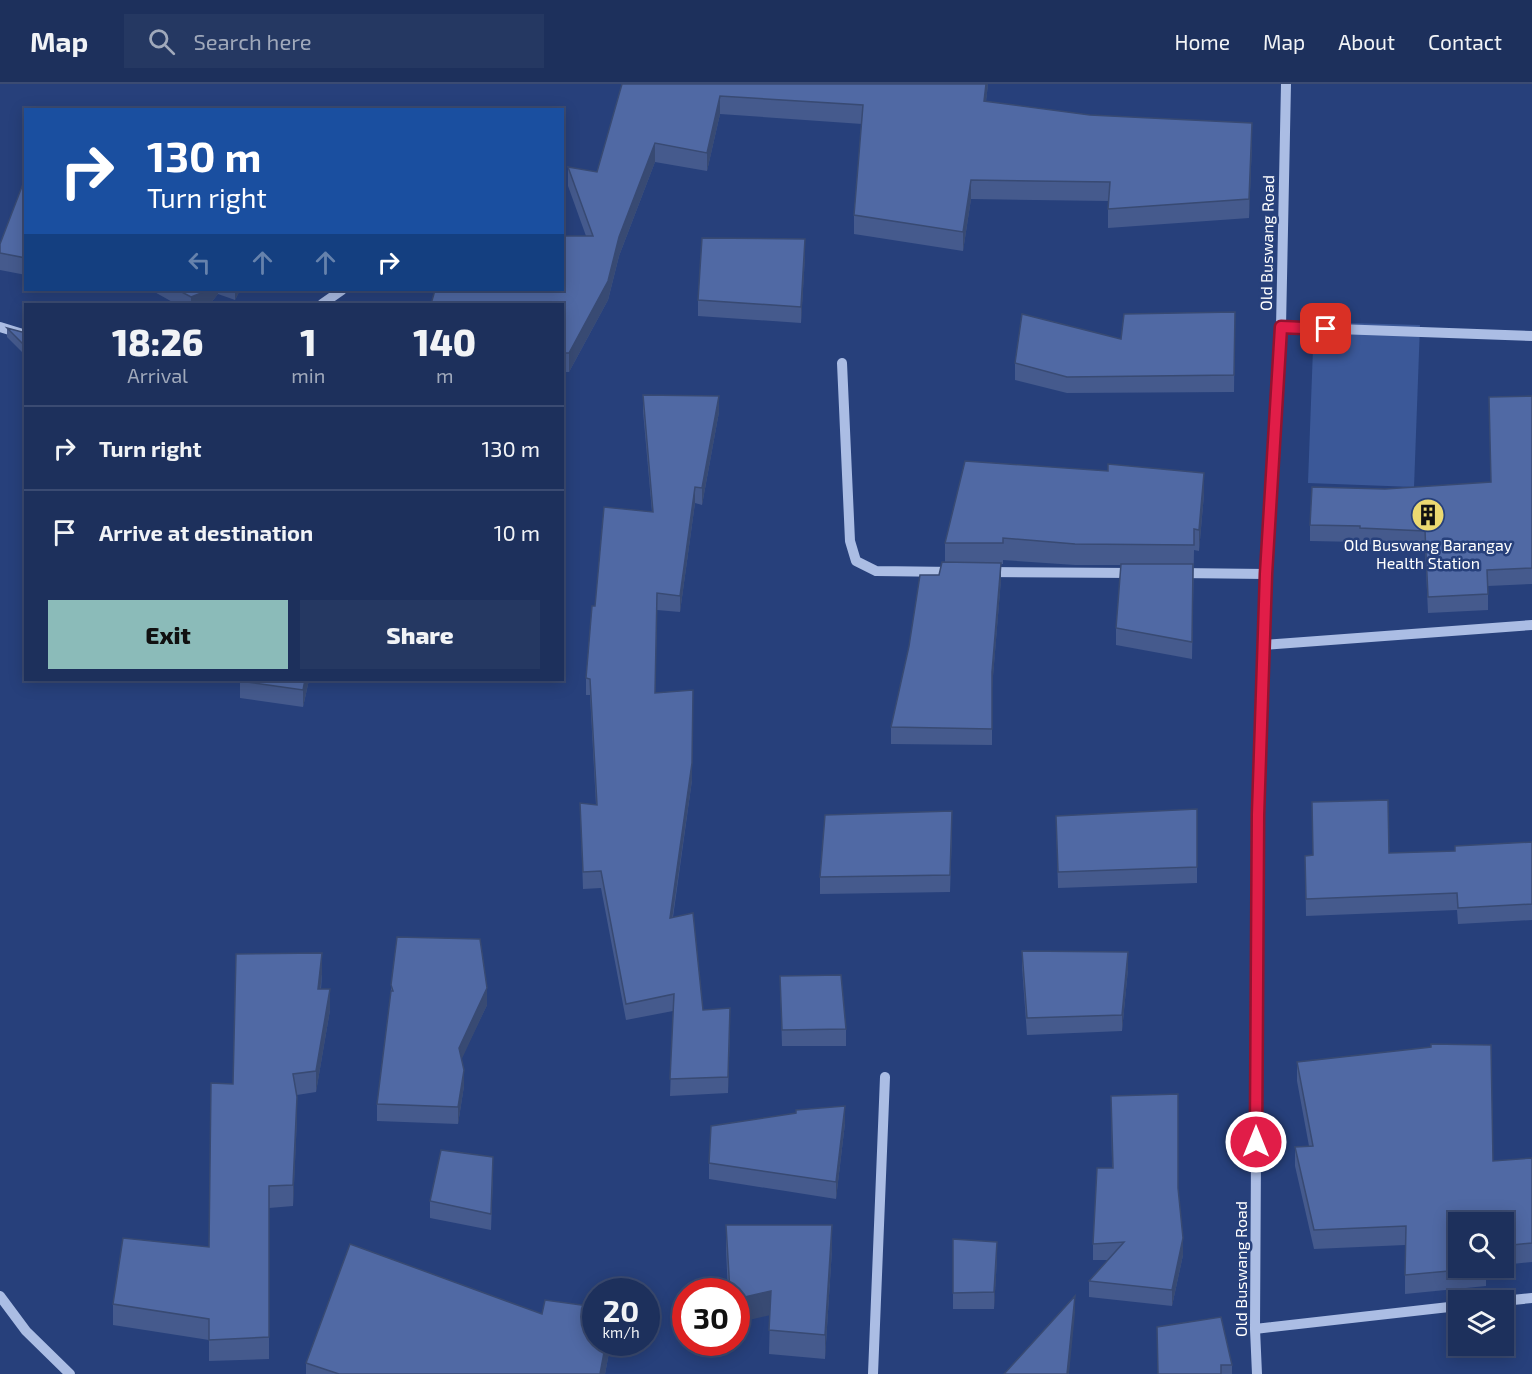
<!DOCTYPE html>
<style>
body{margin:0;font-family:"Exo 2",sans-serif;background:#253862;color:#f1f3f6;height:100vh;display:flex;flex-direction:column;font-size:22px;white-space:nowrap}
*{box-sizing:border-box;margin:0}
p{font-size:20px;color:#a0a9bb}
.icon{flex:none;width:33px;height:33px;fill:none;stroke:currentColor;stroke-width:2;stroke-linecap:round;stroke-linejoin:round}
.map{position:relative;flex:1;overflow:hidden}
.details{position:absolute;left:24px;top:219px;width:540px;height:378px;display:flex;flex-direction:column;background:#1d305c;border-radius:0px;box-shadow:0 3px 15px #0003,0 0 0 2px #3b4b72}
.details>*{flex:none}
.banner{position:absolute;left:24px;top:24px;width:540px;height:183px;border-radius:0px;box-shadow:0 3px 15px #0003,0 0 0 2px #3b4b72;background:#1a4fa0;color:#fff;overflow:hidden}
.fabs{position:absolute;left:1448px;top:1128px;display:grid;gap:12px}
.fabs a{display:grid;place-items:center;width:66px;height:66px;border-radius:0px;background:#1d305c;box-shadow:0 3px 15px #0003,0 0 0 2px #3b4b72;font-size:30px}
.speed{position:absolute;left:582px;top:1194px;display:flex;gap:12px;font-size:30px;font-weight:700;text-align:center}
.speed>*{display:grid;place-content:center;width:78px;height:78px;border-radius:50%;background:#1d305c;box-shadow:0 3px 15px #0003,0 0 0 2px #3b4b72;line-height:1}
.speed small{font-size:15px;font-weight:400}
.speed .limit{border:9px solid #d22;background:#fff;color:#111}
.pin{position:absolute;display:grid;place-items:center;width:51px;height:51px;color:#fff;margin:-26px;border-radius:12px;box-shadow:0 3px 9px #0006}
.me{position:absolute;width:66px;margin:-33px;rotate:0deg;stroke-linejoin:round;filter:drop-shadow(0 0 4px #0008)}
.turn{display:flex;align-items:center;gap:21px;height:126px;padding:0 24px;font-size:27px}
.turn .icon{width:78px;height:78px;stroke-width:2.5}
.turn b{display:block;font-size:42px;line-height:51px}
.lanes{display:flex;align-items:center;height:57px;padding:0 24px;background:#0003;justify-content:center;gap:30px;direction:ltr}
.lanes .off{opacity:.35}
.eta{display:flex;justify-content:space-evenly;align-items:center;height:102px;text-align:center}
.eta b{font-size:36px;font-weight:800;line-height:42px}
.primary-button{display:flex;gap:12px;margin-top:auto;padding:12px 24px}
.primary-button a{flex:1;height:69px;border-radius:0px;background:#8bbbb9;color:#111;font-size:24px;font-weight:800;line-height:69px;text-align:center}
.primary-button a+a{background:#253862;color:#f1f3f6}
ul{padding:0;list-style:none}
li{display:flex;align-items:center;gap:18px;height:84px;padding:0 24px;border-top:2px solid #3b4b72}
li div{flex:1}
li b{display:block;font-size:22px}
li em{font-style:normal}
header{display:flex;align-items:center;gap:36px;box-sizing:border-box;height:84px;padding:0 30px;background:#1d305c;border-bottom:2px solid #3b4b72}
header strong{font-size:28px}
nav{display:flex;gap:33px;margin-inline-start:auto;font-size:21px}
.search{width:420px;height:54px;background:#253862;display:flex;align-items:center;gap:15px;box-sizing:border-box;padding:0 21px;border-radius:0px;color:#a0a9bb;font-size:22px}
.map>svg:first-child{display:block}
</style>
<header>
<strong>Map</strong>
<div class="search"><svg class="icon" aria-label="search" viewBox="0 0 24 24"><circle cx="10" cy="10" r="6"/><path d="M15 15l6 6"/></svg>Search here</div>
<nav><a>Home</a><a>Map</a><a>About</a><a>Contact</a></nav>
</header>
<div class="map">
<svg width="1532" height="1290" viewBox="0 0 1532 1290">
<rect width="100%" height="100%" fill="#27407b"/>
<!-- park -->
<path fill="#3b5898" d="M 1314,238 L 1420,241 L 1414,403 L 1308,399 Z"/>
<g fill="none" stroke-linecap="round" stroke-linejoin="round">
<!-- minor -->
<path stroke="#abbde4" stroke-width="10" d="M 322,220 L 342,206
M 0,243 L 26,251
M 1281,243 L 1532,252
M 842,279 L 850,457 L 856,477 L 876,487 L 954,488
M 987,488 L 1134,489
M 1179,489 L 1266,490
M 1264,561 L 1532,541
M 0,1212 L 26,1247 L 70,1290
M 1503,1217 L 1532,1214
M 1255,1245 L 1458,1222
M 873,1290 L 885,993
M 1257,1290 L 1255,1245 L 1258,731 L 1266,490 L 1281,243 L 1286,0"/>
</g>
<!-- wall -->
<path fill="#455a8d" d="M 622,0 L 988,0 L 986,17 L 1252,58 L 1249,134 L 1108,144 L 1108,117 L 971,115 L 963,167 L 854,150 L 854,131 L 862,40 L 720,30 L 707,87 L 655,78 L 619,172 L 608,216 L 569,288 L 562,288 L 562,220 L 483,208 L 586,152 L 568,102 L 568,83 L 597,88 Z
M 26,92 L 26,191 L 0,186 L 0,160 Z
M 805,172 L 801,239 L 698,232 L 698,216 Z
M 151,206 L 240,206 L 235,216 L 218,210 L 210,220 L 176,220 Z
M 1235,228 L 1234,308 L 1067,309 L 1015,296 L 1015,279 L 1121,255 Z
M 7,244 L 26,249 L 26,272 L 7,253 Z
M 643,311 L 719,328 L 702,421 L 695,419 L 680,528 L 657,526 L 655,609 L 692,696 L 673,833 L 703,926 L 730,940 L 728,1009 L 670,1012 L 673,927 L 626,936 L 601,804 L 583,805 L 580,719 L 596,721 L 590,611 L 586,611 L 586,594 L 595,522 L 652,428 L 643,327 Z
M 1532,312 L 1532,500 L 1488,502 L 1488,526 L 1428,529 L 1425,463 L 1360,460 L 1360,458 L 1310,457 L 1310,441 L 1385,405 L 1491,398 Z
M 1204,410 L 1199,467 L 1194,466 L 1192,575 L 1116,561 L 1116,544 L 1121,481 L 1075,481 L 1003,476 L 1003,480 L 1001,480 L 1001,495 L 992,604 L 992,661 L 891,660 L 891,643 L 939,491 L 945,478 L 945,459 Z
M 240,596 L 309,596 L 303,623 L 240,614 Z
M 1197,725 L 1197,799 L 1058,804 L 1056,732 Z
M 952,744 L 950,808 L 820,810 L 820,793 Z
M 1532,758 L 1532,836 L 1458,840 L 1457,826 L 1306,832 L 1305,772 L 1455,767 Z
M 1022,867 L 1128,885 L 1122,947 L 1027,951 L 1022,883 Z
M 322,890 L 321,905 L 330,926 L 316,1008 L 297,1011 L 297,1034 L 293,1122 L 269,1124 L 269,1275 L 209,1277 L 209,1256 L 113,1241 L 113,1220 L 209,1163 L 233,1000 Z
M 780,892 L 846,945 L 846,962 L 782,962 Z
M 391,901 L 487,921 L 461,975 L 464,1002 L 458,1040 L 377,1037 L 377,1020 L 391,907 Z
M 1297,978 L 1493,1077 L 1532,1074 L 1532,1178 L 1503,1181 L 1503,1138 L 1458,1138 L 1486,1184 L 1486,1202 L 1405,1210 L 1405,1161 L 1314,1165 L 1295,1082 L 1295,1063 L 1309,1062 L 1297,997 Z
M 1111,1012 L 1178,1104 L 1183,1171 L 1172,1222 L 1089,1213 L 1089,1197 L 1108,1176 L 1093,1176 L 1093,1160 L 1112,1084 Z
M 845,1039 L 836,1115 L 709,1095 L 709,1079 Z
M 493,1089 L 491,1146 L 430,1134 L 430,1117 Z
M 726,1141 L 832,1165 L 825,1275 L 769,1270 L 770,1232 L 736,1208 L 728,1208 L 726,1165 Z
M 953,1155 L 997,1174 L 994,1225 L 953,1225 Z
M 1157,1243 L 1232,1281 L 1232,1290 L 1158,1290 Z
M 596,1258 L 611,1258 L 605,1290 L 306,1290 L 306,1279 Z"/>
<!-- shaded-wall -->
<path fill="#384a73" d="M 986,0 L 988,0 L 984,36 L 984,17 Z
M 720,12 L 720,30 L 707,87 L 707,69 Z
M 1252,39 L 1252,58 L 1249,134 L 1249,115 Z
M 655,59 L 655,78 L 619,172 L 608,216 L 569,288 L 569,269 L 619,153 Z
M 971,96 L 971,115 L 963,167 L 963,148 Z
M 805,155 L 805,172 L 801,239 L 801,223 Z
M 209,206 L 218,206 L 218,210 L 210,220 L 191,220 L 191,213 Z
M 235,206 L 240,206 L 235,216 Z
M 719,312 L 719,328 L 702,421 L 702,404 Z
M 1204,389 L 1204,410 L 1199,467 L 1199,446 Z
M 695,403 L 695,419 L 680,528 L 680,512 Z
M 1001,479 L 1001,495 L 992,605 L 992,588 Z
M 305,596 L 309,596 L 303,623 L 303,606 Z
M 693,606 L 692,696 L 670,850 L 670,834 Z
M 1128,868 L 1128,885 L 1122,947 L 1122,931 Z
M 322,869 L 322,890 L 318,927 L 318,905 Z
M 487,904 L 487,921 L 459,981 L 459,964 Z
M 330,905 L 330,926 L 316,1008 L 316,987 Z
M 730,924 L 730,940 L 728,1009 L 728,993 Z
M 464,986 L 464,1002 L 458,1040 L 458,1023 Z
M 297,1013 L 297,1034 L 293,1122 L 293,1101 Z
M 845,1022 L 845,1039 L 836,1115 L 836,1098 Z
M 832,1141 L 832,1165 L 825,1275 L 825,1251 Z
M 1183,1154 L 1183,1171 L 1172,1222 L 1172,1206 Z
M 997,1158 L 997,1174 L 994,1225 L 994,1208 Z
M 771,1207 L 771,1231 L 736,1239 L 736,1215 Z
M 1075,1212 L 1075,1229 L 1069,1290 L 1067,1290 Z
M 606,1258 L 611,1258 L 605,1290 L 600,1290 Z"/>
<!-- building -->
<path fill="#5069a4" stroke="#384a73" stroke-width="1.5" d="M 622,0 L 986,0 L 984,17 L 1090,31 L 1252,39 L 1249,115 L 1108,125 L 1110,98 L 971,96 L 963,148 L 854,131 L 863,21 L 720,12 L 707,69 L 655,59 L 619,153 L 608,197 L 569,269 L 562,269 L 562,220 L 431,220 L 435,206 L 476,206 L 483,208 L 485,206 L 562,206 L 562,152 L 593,152 L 568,83 L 597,88 Z
M 26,92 L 26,174 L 0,169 L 0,160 Z
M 702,154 L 805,155 L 801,223 L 698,216 Z
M 178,206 L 209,206 L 191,213 Z
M 1235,228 L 1234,291 L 1067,293 L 1015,279 L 1022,230 L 1121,255 L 1124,230 Z
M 7,244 L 26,249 L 26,263 Z
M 643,311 L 719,312 L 702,404 L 695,403 L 680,512 L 657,509 L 655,609 L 693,606 L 692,679 L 670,834 L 693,829 L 703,926 L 730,924 L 728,993 L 670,995 L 674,910 L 626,920 L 601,787 L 583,788 L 580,719 L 597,721 L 590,595 L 586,594 L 592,522 L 595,522 L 604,423 L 653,428 Z
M 1532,312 L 1532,484 L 1487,486 L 1488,510 L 1428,513 L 1425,447 L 1360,444 L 1360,442 L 1310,441 L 1312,403 L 1385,405 L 1491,398 L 1489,313 Z
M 965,377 L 1108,387 L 1108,380 L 1204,389 L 1199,446 L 1194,445 L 1194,461 L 1075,460 L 1003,454 L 1003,459 L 945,459 Z
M 942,478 L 1001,479 L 992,588 L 992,645 L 891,643 L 909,562 L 920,491 L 939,491 Z
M 1121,480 L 1193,480 L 1192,558 L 1116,544 Z
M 240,596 L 305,596 L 303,606 L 240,597 Z
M 1388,716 L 1389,769 L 1455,767 L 1455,762 L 1532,758 L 1532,820 L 1458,824 L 1457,809 L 1306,815 L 1305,772 L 1313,771 L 1312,718 Z
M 1197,725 L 1197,783 L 1058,788 L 1056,732 Z
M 952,727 L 950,791 L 820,793 L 825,731 Z
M 397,853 L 480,855 L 487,904 L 459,964 L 464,986 L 458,1023 L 377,1020 L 391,907 L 393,907 L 391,901 Z
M 1022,867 L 1128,868 L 1122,931 L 1027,934 Z
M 322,869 L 318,905 L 330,905 L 316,987 L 293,990 L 297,1013 L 293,1101 L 269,1102 L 269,1253 L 209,1256 L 209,1235 L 113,1220 L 123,1154 L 209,1163 L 211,999 L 233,1000 L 236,870 Z
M 841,891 L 846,945 L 782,946 L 780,892 Z
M 1431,960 L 1491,961 L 1493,1077 L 1532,1074 L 1532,1159 L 1503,1162 L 1503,1138 L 1458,1138 L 1458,1184 L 1482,1184 L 1405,1191 L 1406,1142 L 1314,1146 L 1295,1063 L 1313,1062 L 1297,978 L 1431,963 Z
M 1178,1010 L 1178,1104 L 1183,1154 L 1172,1206 L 1089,1197 L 1124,1158 L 1093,1160 L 1097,1084 L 1113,1084 L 1111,1012 Z
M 845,1022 L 836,1098 L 709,1079 L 711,1042 L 796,1029 L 796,1026 Z
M 441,1066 L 493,1073 L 491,1130 L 430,1117 Z
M 726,1141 L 832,1141 L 825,1251 L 769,1246 L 771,1207 L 736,1215 L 736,1208 L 730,1208 Z
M 953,1155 L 997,1158 L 994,1208 L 953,1209 Z
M 350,1160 L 542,1230 L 545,1216 L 596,1223 L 596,1258 L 606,1258 L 600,1290 L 339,1290 L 306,1279 Z
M 1075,1212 L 1067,1290 L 1004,1290 Z
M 1221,1233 L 1232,1281 L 1221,1281 L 1221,1290 L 1158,1290 L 1157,1243 Z"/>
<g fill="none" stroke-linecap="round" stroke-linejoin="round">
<!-- route casing -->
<g stroke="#92132f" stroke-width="15">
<path id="route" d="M 1256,1058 L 1258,731 L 1266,490 L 1281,243 L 1326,245"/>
</g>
<!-- route -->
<use href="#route" stroke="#e11d48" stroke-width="10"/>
</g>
<!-- icons -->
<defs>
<g id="building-disc" transform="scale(1.725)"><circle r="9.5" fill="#ecd971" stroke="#27407b"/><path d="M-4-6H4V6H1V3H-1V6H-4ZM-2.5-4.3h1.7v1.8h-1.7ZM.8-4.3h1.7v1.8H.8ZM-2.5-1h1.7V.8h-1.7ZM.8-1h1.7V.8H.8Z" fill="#111"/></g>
</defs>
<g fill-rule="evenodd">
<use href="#building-disc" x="1428" y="431"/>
</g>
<g text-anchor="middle" stroke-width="5" stroke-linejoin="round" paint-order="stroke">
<!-- street labels -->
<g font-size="16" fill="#fff" stroke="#27407b">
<text transform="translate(1267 159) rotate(-89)" y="6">Old Buswang Road</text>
<text transform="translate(1241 1185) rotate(-90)" y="6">Old Buswang Road</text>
</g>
<!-- poi labels -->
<g font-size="16" fill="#fff" stroke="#27407b">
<text x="1428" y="467">Old Buswang Barangay<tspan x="1428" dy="18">Health Station</tspan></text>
</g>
</g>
</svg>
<div class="fabs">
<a><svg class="icon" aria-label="search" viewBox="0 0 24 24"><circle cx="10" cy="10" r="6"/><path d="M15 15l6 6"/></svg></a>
<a><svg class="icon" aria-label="layers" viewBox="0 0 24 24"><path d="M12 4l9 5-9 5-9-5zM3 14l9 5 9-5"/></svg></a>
</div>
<div class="speed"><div>20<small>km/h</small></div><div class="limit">30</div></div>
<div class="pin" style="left:1326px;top:245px;background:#d93025"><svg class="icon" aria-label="arrive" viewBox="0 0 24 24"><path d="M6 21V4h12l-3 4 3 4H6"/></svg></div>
<svg class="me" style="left:1256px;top:1058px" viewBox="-20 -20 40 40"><circle r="17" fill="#e11d48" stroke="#fff" stroke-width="3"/><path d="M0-11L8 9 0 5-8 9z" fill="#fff"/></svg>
<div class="banner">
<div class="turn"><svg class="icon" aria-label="right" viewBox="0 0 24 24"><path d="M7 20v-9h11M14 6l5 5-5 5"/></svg><div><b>130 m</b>Turn right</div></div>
<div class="lanes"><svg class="icon off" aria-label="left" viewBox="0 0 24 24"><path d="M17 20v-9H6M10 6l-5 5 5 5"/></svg><svg class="icon off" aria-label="ahead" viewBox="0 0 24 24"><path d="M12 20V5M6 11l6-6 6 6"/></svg><svg class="icon off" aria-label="ahead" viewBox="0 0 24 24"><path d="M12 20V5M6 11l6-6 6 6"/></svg><svg class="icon" aria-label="right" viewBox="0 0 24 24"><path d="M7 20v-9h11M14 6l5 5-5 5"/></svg></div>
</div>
<section class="details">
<div class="eta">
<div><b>18:26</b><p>Arrival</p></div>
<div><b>1</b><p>min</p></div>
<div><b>140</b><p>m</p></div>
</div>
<ul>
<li><svg class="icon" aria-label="right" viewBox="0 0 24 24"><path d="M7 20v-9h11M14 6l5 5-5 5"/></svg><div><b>Turn right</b></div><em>130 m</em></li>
<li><svg class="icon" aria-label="arrive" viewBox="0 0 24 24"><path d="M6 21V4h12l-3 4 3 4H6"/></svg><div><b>Arrive at destination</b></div><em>10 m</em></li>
</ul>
<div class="primary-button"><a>Exit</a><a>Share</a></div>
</section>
</div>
